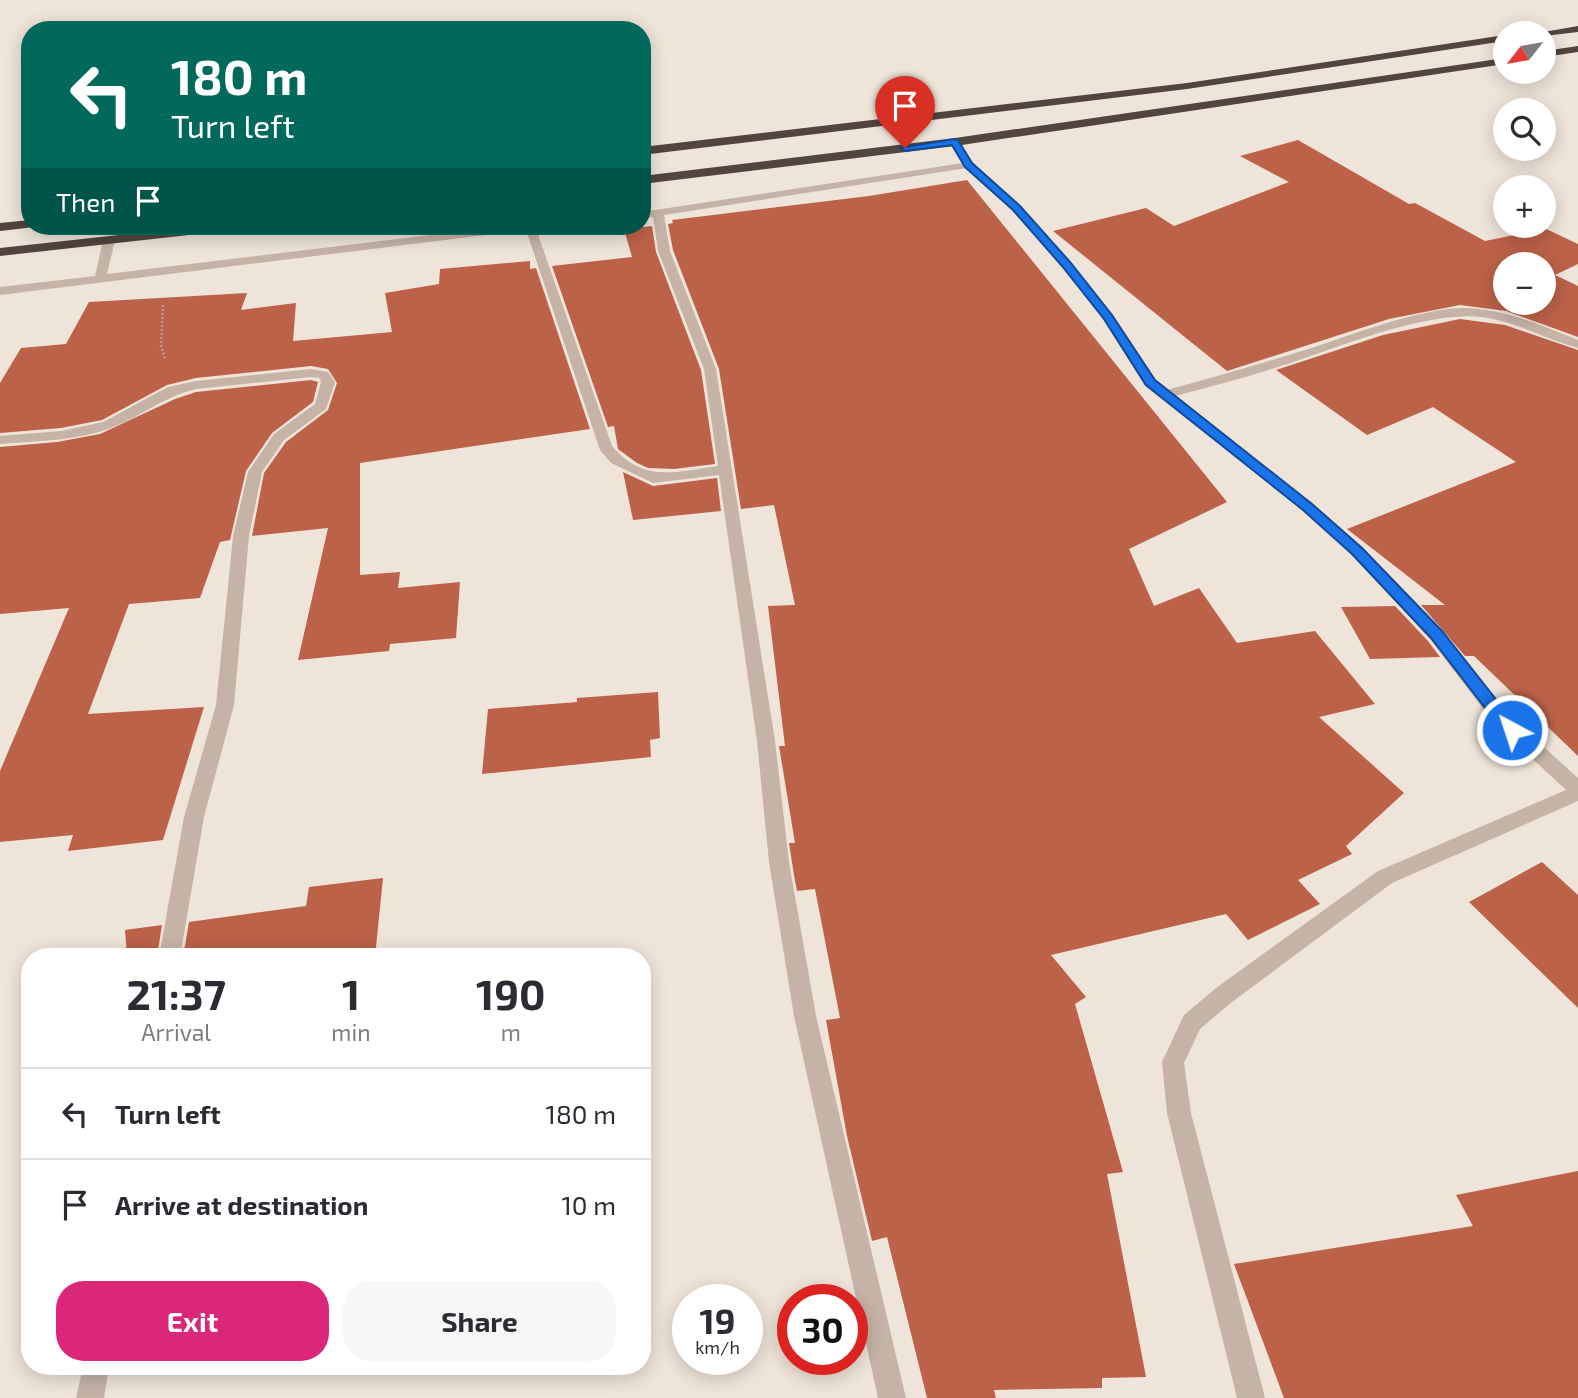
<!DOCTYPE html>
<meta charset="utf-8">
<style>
body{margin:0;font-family:"Exo 2",sans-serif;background:#f7f7f7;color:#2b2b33;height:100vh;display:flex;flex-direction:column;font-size:26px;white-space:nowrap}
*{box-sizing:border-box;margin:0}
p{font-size:23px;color:#7c7c81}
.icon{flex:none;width:38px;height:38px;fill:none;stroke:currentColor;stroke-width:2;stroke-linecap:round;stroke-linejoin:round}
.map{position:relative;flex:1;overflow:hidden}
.details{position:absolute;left:21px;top:948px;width:630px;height:427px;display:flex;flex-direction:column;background:#fff;border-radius:28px;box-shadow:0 4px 18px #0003}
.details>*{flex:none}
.guide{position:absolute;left:21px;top:21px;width:630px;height:214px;border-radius:28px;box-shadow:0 4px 18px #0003;background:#00695c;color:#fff;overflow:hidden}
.needle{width:46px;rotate:239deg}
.buttons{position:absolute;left:1493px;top:21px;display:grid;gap:14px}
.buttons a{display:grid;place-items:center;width:63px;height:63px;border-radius:50%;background:#fff;box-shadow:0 4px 18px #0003;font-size:35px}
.speed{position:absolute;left:672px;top:1284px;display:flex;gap:14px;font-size:35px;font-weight:700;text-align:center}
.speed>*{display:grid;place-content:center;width:91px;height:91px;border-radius:50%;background:#fff;box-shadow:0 4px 18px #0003;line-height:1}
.speed small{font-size:18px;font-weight:400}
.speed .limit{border:10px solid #d22;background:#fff;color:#111}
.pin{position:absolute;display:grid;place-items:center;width:60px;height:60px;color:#fff;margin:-72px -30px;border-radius:50% 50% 50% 0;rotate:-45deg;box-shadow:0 0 7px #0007}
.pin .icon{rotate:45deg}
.me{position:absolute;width:77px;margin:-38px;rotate:320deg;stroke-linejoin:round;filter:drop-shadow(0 0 5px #0008)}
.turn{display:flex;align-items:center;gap:24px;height:147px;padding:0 35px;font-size:32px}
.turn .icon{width:91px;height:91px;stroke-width:2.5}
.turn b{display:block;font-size:49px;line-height:60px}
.then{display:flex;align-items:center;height:66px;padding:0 35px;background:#0003;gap:14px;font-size:26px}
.eta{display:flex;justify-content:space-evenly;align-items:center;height:119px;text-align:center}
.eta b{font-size:42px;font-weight:700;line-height:49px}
.cta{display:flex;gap:14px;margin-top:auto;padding:14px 35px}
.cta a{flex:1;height:80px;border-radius:28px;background:#db2777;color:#fff;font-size:28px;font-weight:700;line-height:80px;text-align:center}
.cta a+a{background:#f7f7f7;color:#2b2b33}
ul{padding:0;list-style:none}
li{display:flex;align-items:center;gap:21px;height:91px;padding:0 35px;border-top:2px solid #e1e1e2}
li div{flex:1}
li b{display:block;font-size:26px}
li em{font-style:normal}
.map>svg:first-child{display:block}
</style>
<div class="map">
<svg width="1578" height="1398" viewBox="0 0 1578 1398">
<rect width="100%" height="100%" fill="#efe4d9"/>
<!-- building -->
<path fill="#bc6249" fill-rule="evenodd" d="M 1298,140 L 1409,204 L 1415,203 L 1485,241 L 1519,234 L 1542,227 L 1578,244 L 1578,264 L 1555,275 L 1578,286 L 1578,337 L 1506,311 L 1460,305 L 1389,319 L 1227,371 L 1053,231 L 1146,208 L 1174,226 L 1289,182 L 1240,156 ZM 1505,264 L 1544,264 L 1544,303 L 1505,303 Z
M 967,180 L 1227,502 L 1129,549 L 1154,606 L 1199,588 L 1237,643 L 1315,631 L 1375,704 L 1319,717 L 1404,793 L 1346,846 L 1352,854 L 1298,880 L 1320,904 L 1248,940 L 1226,914 L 1051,955 L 1086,997 L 1075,1004 L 1123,1172 L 1107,1174 L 1146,1377 L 1102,1378 L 1102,1388 L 994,1390 L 996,1398 L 927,1398 L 887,1237 L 872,1241 L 847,1136 L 826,1020 L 840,1018 L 815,889 L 797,891 L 794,875 L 789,843 L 795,843 L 779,746 L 785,746 L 768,606 L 795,605 L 774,505 L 741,509 L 719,369 L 673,250 L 668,224 L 673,223 L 672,220 L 869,196 Z
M 652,226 L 656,252 L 701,370 L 715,464 L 674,469 L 648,468 L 637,463 L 618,449 L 614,426 L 608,427 L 552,266 L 632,257 L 624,229 Z
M 530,261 L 530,269 L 536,268 L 590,429 L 360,463 L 360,575 L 400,572 L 398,588 L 460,582 L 456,638 L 390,644 L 389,651 L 298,660 L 328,528 L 252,536 L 264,473 L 286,442 L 328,410 L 337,383 L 328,369 L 311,366 L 196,378 L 167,385 L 102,420 L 61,428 L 0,433 L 0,383 L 21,348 L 66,344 L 89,302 L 247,293 L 241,310 L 296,303 L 293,341 L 392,332 L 385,293 L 439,284 L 440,269 Z
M 1460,319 L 1505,325 L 1578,350 L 1578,756 L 1474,656 L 1465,656 L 1421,605 L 1445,605 L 1347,529 L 1516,462 L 1433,407 L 1367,435 L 1276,370 L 1383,335 Z
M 311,380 L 318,382 L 313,402 L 272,433 L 246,471 L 230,540 L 220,542 L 200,598 L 129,604 L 88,714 L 204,707 L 163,840 L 68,851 L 73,835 L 0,842 L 0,771 L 69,608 L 0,614 L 0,447 L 57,442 L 100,434 L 175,399 L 196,392 Z
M 623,472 L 653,486 L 717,478 L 721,511 L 633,520 Z
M 1395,606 L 1428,641 L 1440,657 L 1370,659 L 1341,607 Z
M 658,692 L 660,738 L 650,740 L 651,757 L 482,774 L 488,709 L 577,702 L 577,698 Z
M 1542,862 L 1578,895 L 1578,1008 L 1469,902 Z
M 383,878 L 375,957 L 183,957 L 189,922 L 306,906 L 309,887 Z
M 162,925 L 157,957 L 127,957 L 125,930 Z
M 1578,1171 L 1578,1398 L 1284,1398 L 1234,1264 L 1473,1226 L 1456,1195 Z"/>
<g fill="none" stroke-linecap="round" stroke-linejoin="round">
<!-- path -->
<path stroke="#b19d90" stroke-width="2.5" stroke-dasharray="2 2" stroke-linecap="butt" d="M 163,305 L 161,346 L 165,359"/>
<!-- street -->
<path fill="#c5b3a6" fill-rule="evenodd" d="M 955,139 L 958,140 L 973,163 L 1020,206 L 1070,262 L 1112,314 L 1155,380 L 1167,390 C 1219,376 1270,361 1321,345 C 1361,331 1419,310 1460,308 C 1500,307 1541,325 1578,340 L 1578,348 C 1545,339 1515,321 1481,317 C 1428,310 1336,348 1284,365 C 1248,377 1212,386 1175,396 L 1313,504 L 1362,547 L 1442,631 L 1505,712 L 1578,778 L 1578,801 L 1392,883 L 1232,1002 L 1200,1029 L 1184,1063 L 1191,1113 L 1265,1398 L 1237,1398 L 1167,1113 L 1162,1062 L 1184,1015 L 1216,988 L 1378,871 L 1566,790 L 1493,722 L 1430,639 L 1352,555 L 1303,510 L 1145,386 L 1103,319 L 1062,266 L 1012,210 L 967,168 L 664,215 L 670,251 L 716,369 L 775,741 L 789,862 L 816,1016 L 906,1398 L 878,1398 L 794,1016 L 769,862 L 757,741 L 719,475 L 653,483 L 611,463 L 600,450 L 526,230 L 0,295 L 0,287 L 95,276 L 103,240 L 109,237 L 115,240 L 107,274 L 505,226 L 535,226 L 612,446 C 643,483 675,472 718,466 L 704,369 L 658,251 L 653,217 L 642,218 L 642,212 L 963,163 L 950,142 Z
M 311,369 L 328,372 L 335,382 L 326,409 L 284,440 L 262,472 L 249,536 L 234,705 L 204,817 L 180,957 L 159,957 L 184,817 L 216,705 L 233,536 L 248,472 L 274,434 L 315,404 L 321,382 L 319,378 L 311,377 L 196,389 C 165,396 142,416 113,427 C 78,441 36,441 0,444 L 0,436 L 61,431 L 103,422 L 168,387 L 196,381 Z
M 83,1367 L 109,1367 L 104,1398 L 76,1398 Z"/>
<!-- highway -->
<path fill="#52443e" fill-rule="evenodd" d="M 1578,26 L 1578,32 L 1544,36 L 1544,33 L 1538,33 Z
M 1505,35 L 1505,41 L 1187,89 L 642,155 L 642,147 L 1187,83 Z
M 1578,46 L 1578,52 L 1544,57 L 1544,51 Z
M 1505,58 L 1505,64 L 955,146 L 642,184 L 642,176 L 955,138 Z
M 30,220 L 30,226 L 35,227 L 0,231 L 0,223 Z
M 201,226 L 241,226 L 234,230 L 0,256 L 0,248 Z"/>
</g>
<!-- route -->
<path fill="#1a73e8" stroke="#114b97" stroke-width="2" d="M 955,139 L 958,140 L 972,163 L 1020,206 L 1070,262 L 1112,315 L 1155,380 L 1312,504 L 1362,548 L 1442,631 L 1517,726 L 1520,730 L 1517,735 L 1506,735 L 1431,638 L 1352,554 L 1303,510 L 1146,385 L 1104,319 L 1062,266 L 1013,210 L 965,167 L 952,145 L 905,151 L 900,148 Z"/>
</svg>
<div class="buttons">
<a><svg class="needle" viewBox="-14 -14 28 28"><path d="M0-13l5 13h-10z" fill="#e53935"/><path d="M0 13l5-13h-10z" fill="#7c7c81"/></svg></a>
<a><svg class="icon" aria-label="search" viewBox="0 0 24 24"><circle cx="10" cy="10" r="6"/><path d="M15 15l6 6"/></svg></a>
<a>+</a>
<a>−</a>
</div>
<div class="speed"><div>19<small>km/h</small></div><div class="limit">30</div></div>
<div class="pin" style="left:905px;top:148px;background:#d93025"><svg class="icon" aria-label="arrive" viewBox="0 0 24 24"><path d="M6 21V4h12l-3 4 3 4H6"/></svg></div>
<svg class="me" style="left:1512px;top:730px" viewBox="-20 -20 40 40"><circle r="17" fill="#1a73e8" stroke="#fff" stroke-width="3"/><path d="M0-11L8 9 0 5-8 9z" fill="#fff"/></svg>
<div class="guide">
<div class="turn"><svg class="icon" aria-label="left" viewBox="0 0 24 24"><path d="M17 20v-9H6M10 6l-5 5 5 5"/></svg><div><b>180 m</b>Turn left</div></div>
<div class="then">Then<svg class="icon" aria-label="arrive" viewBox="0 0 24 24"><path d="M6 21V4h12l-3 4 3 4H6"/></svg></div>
</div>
<section class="details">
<div class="eta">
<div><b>21:37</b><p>Arrival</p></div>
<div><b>1</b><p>min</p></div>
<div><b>190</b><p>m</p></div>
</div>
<ul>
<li><svg class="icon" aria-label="left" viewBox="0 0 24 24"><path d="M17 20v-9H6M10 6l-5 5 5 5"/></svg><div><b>Turn left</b></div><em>180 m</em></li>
<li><svg class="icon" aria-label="arrive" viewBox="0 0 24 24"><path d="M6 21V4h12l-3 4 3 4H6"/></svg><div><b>Arrive at destination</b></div><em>10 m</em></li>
</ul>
<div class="cta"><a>Exit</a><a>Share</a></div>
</section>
</div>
